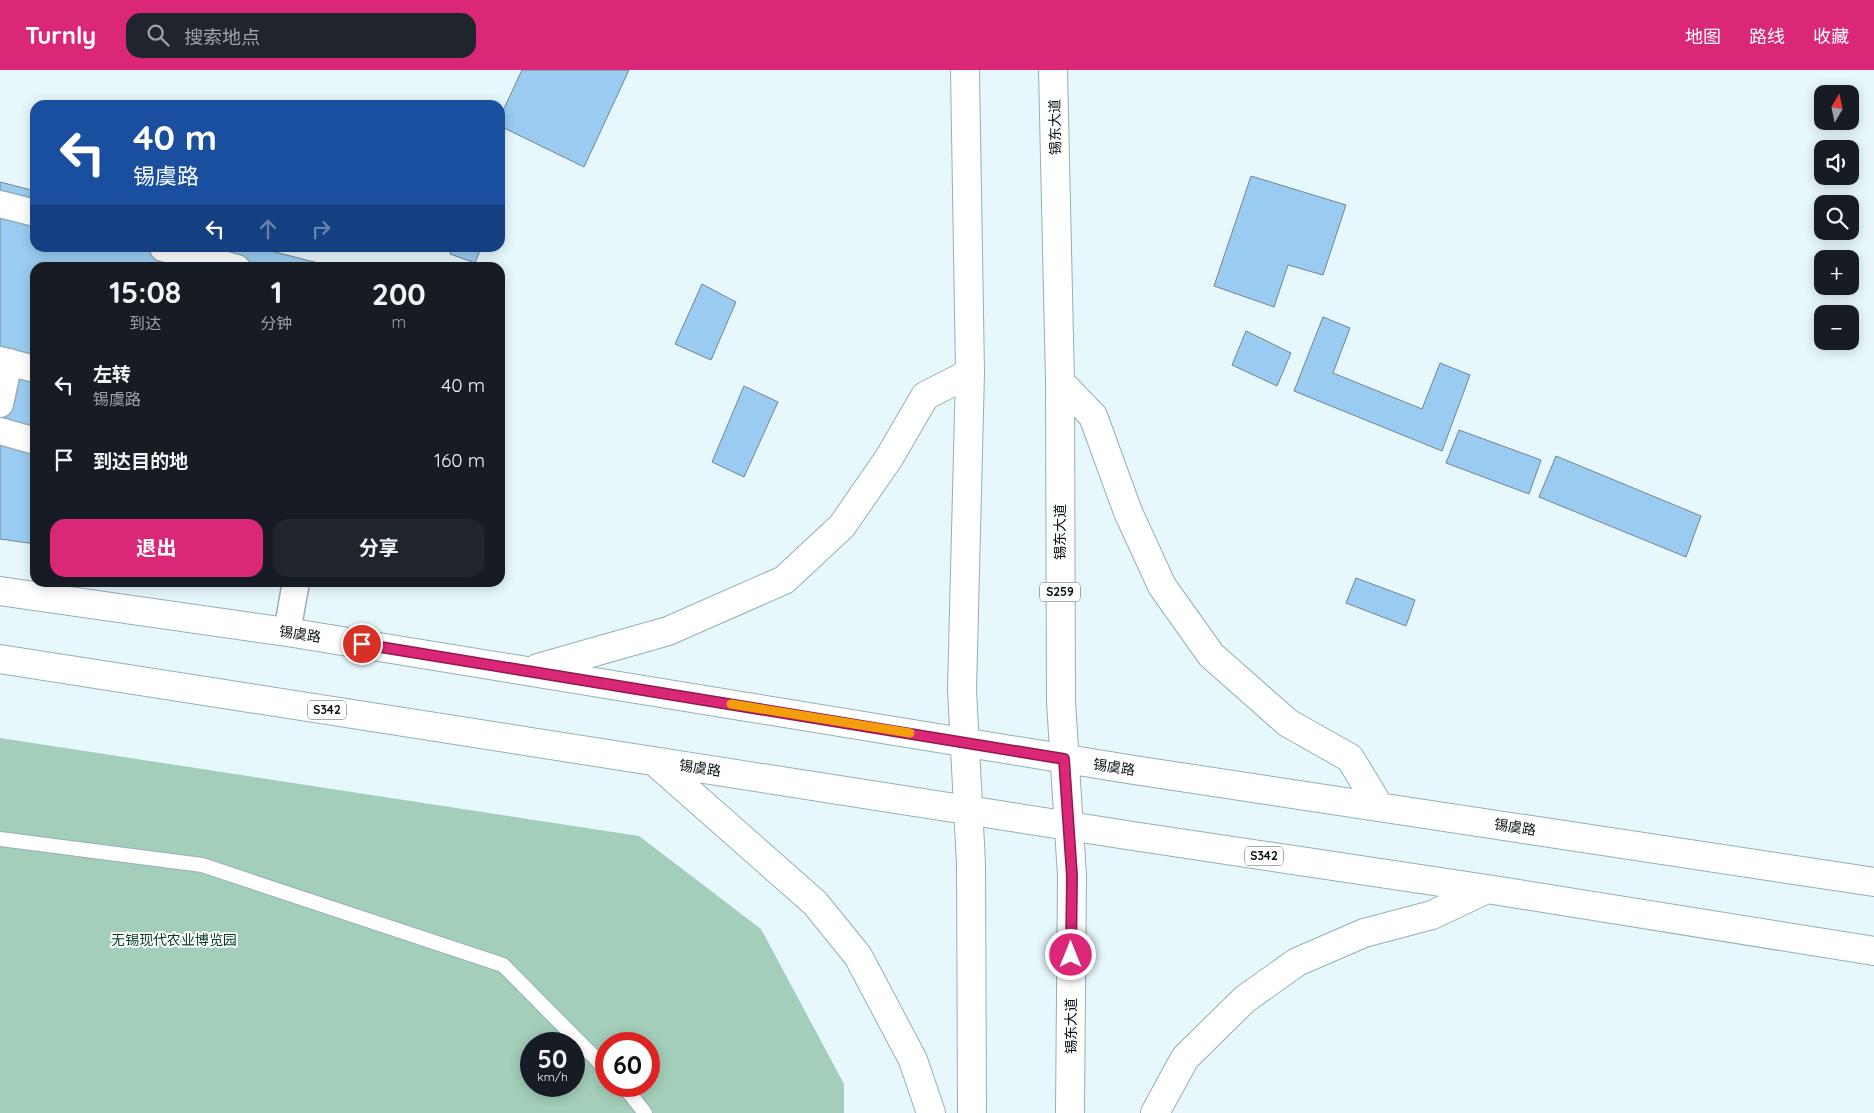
<!DOCTYPE html>
<html lang="zh">
<meta charset="utf-8">
<style>
body{margin:0;font-family:Quicksand,"Noto Sans SC",sans-serif;background:#20242c;color:#f1f3f6;height:100vh;display:flex;flex-direction:column;font-size:19px;white-space:nowrap}
*{box-sizing:border-box;margin:0}
p{font-size:16px;color:#9ea1a6}
.icon{flex:none;width:28px;height:28px;fill:none;stroke:currentColor;stroke-width:2;stroke-linecap:round;stroke-linejoin:round}
.map{position:relative;flex:1;overflow:hidden}
.panel{position:absolute;left:30px;top:192px;width:475px;height:325px;display:flex;flex-direction:column;background:#171b24;border-radius:15px;box-shadow:0 2px 12px #0003}
.panel>*{flex:none}
.hud{position:absolute;left:30px;top:30px;width:475px;height:152px;border-radius:15px;box-shadow:0 2px 12px #0003;background:#1a4fa0;color:#fff;overflow:hidden}
.needle{width:32px;rotate:9deg}
.tools{position:absolute;left:1814px;top:15px;display:grid;gap:10px}
.tools a{display:grid;place-items:center;width:45px;height:45px;border-radius:10px;background:#171b24;box-shadow:0 2px 12px #0003;font-size:25px}
.speed{position:absolute;left:520px;top:962px;display:flex;gap:10px;font-size:25px;font-weight:700;text-align:center}
.speed>*{display:grid;place-content:center;width:65px;height:65px;border-radius:50%;background:#171b24;box-shadow:0 2px 12px #0003;line-height:1}
.speed small{font-size:12px;font-weight:400}
.speed .limit{border:8px solid #d22;background:#fff;color:#111}
.pin{position:absolute;display:grid;place-items:center;width:42px;height:42px;color:#fff;margin:-21px;border:2px solid #fff;border-radius:50%;box-shadow:0 1px 5px #0007}
.me{position:absolute;width:55px;margin:-28px;rotate:0deg;stroke-linejoin:round;filter:drop-shadow(0 0 4px #0008)}
.turn{display:flex;align-items:center;gap:18px;height:105px;padding:0 20px;font-size:22px}
.turn .icon{width:65px;height:65px;stroke-width:2.5}
.turn b{display:block;font-size:35px;line-height:42px}
.lanes{display:flex;align-items:center;height:48px;padding:0 20px;background:#0003;justify-content:center;gap:25px;direction:ltr}
.lanes .off{opacity:.35}
.eta{display:flex;justify-content:space-evenly;align-items:center;height:85px;text-align:center}
.eta b{font-size:30px;font-weight:700;line-height:35px}
.primary-button{display:flex;gap:10px;margin-top:auto;padding:10px 20px}
.primary-button a{flex:1;height:58px;border-radius:15px;background:#db2777;color:#fff;font-size:20px;font-weight:700;line-height:58px;text-align:center}
.primary-button a+a{background:#20242c;color:#f1f3f6}
ul{padding:0;list-style:none}
li{display:flex;align-items:center;gap:15px;height:75px;padding:0 20px}
li div{flex:1}
li b{display:block;font-size:19px}
li em{font-style:normal}
header{display:flex;align-items:center;gap:30px;box-sizing:border-box;height:70px;padding:0 25px;background:#db2777;color:#fff}
header strong{font-size:24px}
nav{display:flex;gap:28px;margin-inline-start:auto;font-size:18px}
.search{width:350px;height:45px;background:#20242c;display:flex;align-items:center;gap:12px;box-sizing:border-box;padding:0 18px;border-radius:15px;color:#9ea1a6;font-size:19px}
.map>svg:first-child{display:block}
</style>
<header>
<strong>Turnly</strong>
<div class="search"><svg class="icon" aria-label="search" viewBox="0 0 24 24"><circle cx="10" cy="10" r="6"/><path d="M15 15l6 6"/></svg>搜索地点</div>
<nav><a>地图</a><a>路线</a><a>收藏</a></nav>
</header>
<div class="map">
<svg width="1874" height="1043" viewBox="0 0 1874 1043">
<rect width="100%" height="100%" fill="#e7f8fd"/>
<!-- green -->
<path fill="#a3ceb9" fill-rule="evenodd" d="M 0,668 L 639,766 L 761,859 L 844,1014 L 844,1043 L 0,1043 ZM 531,974 L 574,974 L 574,1016 L 531,1016 ZM 606,974 L 649,974 L 649,1016 L 606,1016 Z"/>
<!-- building -->
<path fill="#9accf1" stroke="#718492" d="M 522,0 L 629,0 L 584,97 L 500,56 L 500,47 Z
M 1251,106 L 1346,135 L 1323,205 L 1288,195 L 1274,237 L 1214,216 Z
M 0,112 L 35,121 L 35,178 L 259,178 L 338,198 L 35,198 L 35,474 L 0,469 Z
M 452,178 L 481,178 L 475,193 L 450,184 Z
M 702,214 L 736,232 L 711,290 L 675,274 Z
M 1323,247 L 1350,258 L 1333,303 L 1422,339 L 1440,293 L 1470,305 L 1442,381 L 1294,321 Z
M 1246,261 L 1291,283 L 1277,316 L 1232,295 Z
M 744,316 L 778,332 L 744,407 L 712,392 Z
M 1459,360 L 1541,390 L 1529,424 L 1446,393 Z
M 1556,386 L 1701,446 L 1686,487 L 1539,427 Z
M 1356,508 L 1415,530 L 1406,556 L 1346,533 Z"/>
<g fill="none" stroke-linecap="round" stroke-linejoin="round">
<!-- service casing -->
<g stroke="#94afb6" stroke-width="16">
<path id="service" d="M 0,769 L 202,795 L 503,895 L 606,999
M 624,1016 L 645,1043"/>
</g>
<!-- minor casing -->
<g stroke="#94afb6" stroke-width="29">
<path id="minor" d="M 0,134 L 35,143
M 163,178 L 237,198
M 0,290 L 35,299
M 0,334 L 9,292
M 0,361 L 35,371
M 287,562 L 296,512"/>
</g>
<!-- primary casing -->
<g stroke="#94afb6" stroke-width="30">
<path id="primary" d="M 965,0 L 970,303 L 962,620 L 971,794 L 972,1043
M 1053,0 L 1060,312 L 1061,632 L 1072,806 L 1070,1043
M 1060,312 L 1093,346 L 1128,442 L 1162,516 L 1211,585 L 1288,653 L 1350,688 L 1379,736
M 0,521 L 287,562 L 1134,700 L 1874,812
M 0,589 L 1133,766 L 1487,819 L 1874,881
M 538,598 L 668,561 L 784,510 L 842,456 L 889,388 L 925,326 L 970,303
M 654,691 L 815,833 L 858,886 L 913,990 L 931,1043
M 1155,1043 L 1185,988 L 1245,929 L 1297,892 L 1364,863 L 1432,845 L 1487,819"/>
</g>
<!-- service -->
<use href="#service" stroke="#fff" stroke-width="14"/>
<!-- minor -->
<use href="#minor" stroke="#fff" stroke-width="26"/>
<!-- primary -->
<use href="#primary" stroke="#fff" stroke-width="28"/>
</g>
<g fill="none" stroke-linecap="round" stroke-linejoin="round">
<!-- route casing -->
<g stroke="#8e194d" stroke-width="12">
<path id="route" d="M 362,574 L 1064,689 L 1072,806 L 1071,885"/>
</g>
<!-- route -->
<use href="#route" stroke="#db2777" stroke-width="9"/>
<!-- slow -->
<path stroke="#f59e0b" stroke-width="9" d="M 731,634 L 910,663"/>
</g>
<g text-anchor="middle" stroke-width="4" stroke-linejoin="round" paint-order="stroke">
<!-- shield labels -->
<g fill="#fff" stroke="#505658" stroke-width="1">
<rect x="1040" y="512.5" width="40" height="19" rx="4"/>
<rect x="308" y="630.5" width="38" height="19" rx="4"/>
<rect x="1245" y="776.5" width="38" height="19" rx="4"/>
</g>
<g font-size="12" font-weight="bold" fill="#050e11">
<text x="1060" y="526">S259</text>
<text x="327" y="644">S342</text>
<text x="1264" y="790">S342</text>
</g>
<!-- street labels -->
<g font-size="14" fill="#050e11" stroke="#fff">
<text transform="translate(1055 57) rotate(-91)" y="5">锡东大道</text>
<text transform="translate(1060 462) rotate(-90)" y="5">锡东大道</text>
<text transform="translate(300 564) rotate(9)" y="5">锡虞路</text>
<text transform="translate(1114 697) rotate(9)" y="5">锡虞路</text>
<text transform="translate(700 698) rotate(9)" y="5">锡虞路</text>
<text transform="translate(1515 757) rotate(9)" y="5">锡虞路</text>
<text transform="translate(1071 956) rotate(-90)" y="5">锡东大道</text>
</g>
<!-- park labels -->
<g font-size="14" fill="#043a28" stroke="#fff">
<text x="174" y="875">无锡现代农业博览园</text>
</g>
</g>
</svg>
<div class="tools">
<a><svg class="needle" viewBox="-14 -14 28 28"><path d="M0-13l5 13h-10z" fill="#e53935"/><path d="M0 13l5-13h-10z" fill="#9ea1a6"/></svg></a>
<a><svg class="icon" aria-label="sound" viewBox="0 0 24 24"><path d="M4 9h4l5-4v14l-5-4H4zM17 9q2 3 0 6"/></svg></a>
<a><svg class="icon" aria-label="search" viewBox="0 0 24 24"><circle cx="10" cy="10" r="6"/><path d="M15 15l6 6"/></svg></a>
<a>+</a>
<a>−</a>
</div>
<div class="speed"><div>50<small>km/h</small></div><div class="limit">60</div></div>
<div class="pin" style="left:362px;top:574px;background:#d93025"><svg class="icon" aria-label="arrive" viewBox="0 0 24 24"><path d="M6 21V4h12l-3 4 3 4H6"/></svg></div>
<svg class="me" style="left:1071px;top:885px" viewBox="-20 -20 40 40"><circle r="17" fill="#db2777" stroke="#fff" stroke-width="3"/><path d="M0-11L8 9 0 5-8 9z" fill="#fff"/></svg>
<div class="hud">
<div class="turn"><svg class="icon" aria-label="left" viewBox="0 0 24 24"><path d="M17 20v-9H6M10 6l-5 5 5 5"/></svg><div><b>40 m</b>锡虞路</div></div>
<div class="lanes"><svg class="icon" aria-label="left" viewBox="0 0 24 24"><path d="M17 20v-9H6M10 6l-5 5 5 5"/></svg><svg class="icon off" aria-label="ahead" viewBox="0 0 24 24"><path d="M12 20V5M6 11l6-6 6 6"/></svg><svg class="icon off" aria-label="right" viewBox="0 0 24 24"><path d="M7 20v-9h11M14 6l5 5-5 5"/></svg></div>
</div>
<section class="panel">
<div class="eta">
<div><b>15:08</b><p>到达</p></div>
<div><b>1</b><p>分钟</p></div>
<div><b>200</b><p>m</p></div>
</div>
<ul>
<li><svg class="icon" aria-label="left" viewBox="0 0 24 24"><path d="M17 20v-9H6M10 6l-5 5 5 5"/></svg><div><b>左转</b><p>锡虞路</p></div><em>40 m</em></li>
<li><svg class="icon" aria-label="arrive" viewBox="0 0 24 24"><path d="M6 21V4h12l-3 4 3 4H6"/></svg><div><b>到达目的地</b></div><em>160 m</em></li>
</ul>
<div class="primary-button"><a>退出</a><a>分享</a></div>
</section>
</div>
